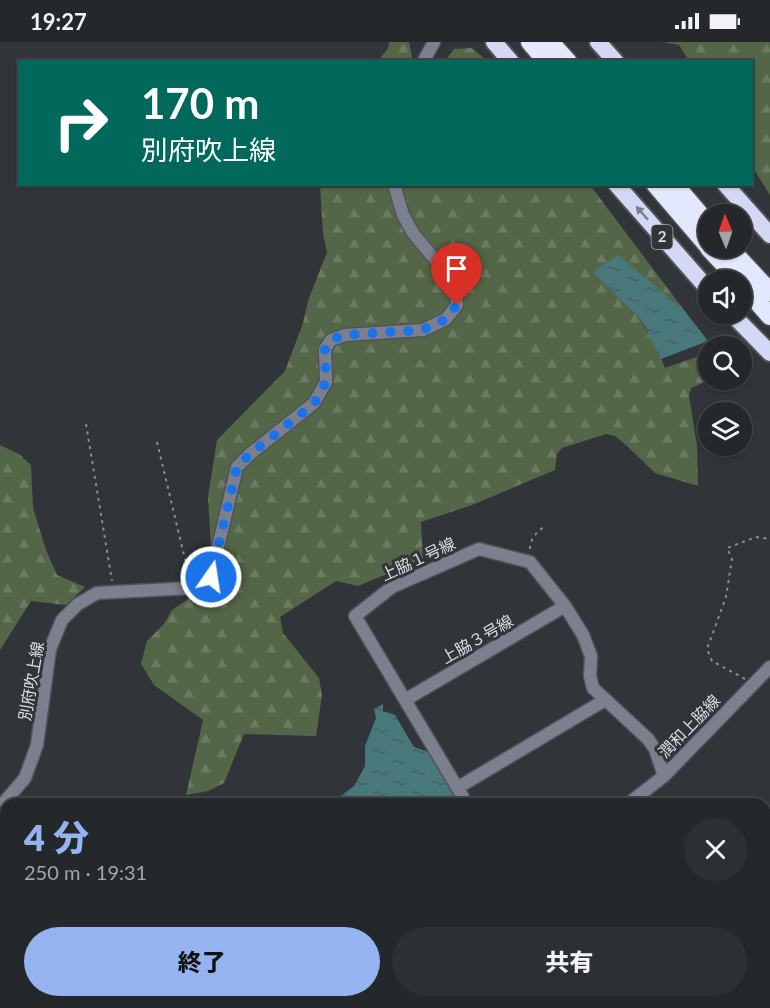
<!DOCTYPE html>
<html lang="ja">
<meta charset="utf-8">
<style>
body{margin:0;font-family:Lato,"Noto Sans JP",sans-serif;background:#2d3033;color:#f1f3f6;height:100vh;display:flex;flex-direction:column;font-size:22px;white-space:nowrap}
*{box-sizing:border-box;margin:0}
p{font-size:20px;color:#a3a6a9}
.icon{flex:none;width:33px;height:33px;fill:none;stroke:currentColor;stroke-width:2;stroke-linecap:round;stroke-linejoin:round}
.map{position:relative;flex:1;overflow:hidden}
.side{position:absolute;left:0px;top:756px;width:771px;height:210px;display:flex;flex-direction:column;background:#25282b;border-radius:18px 18px 0 0;box-shadow:0 2px 4px #0004,0 0 0 2px #424447}
.side>*{flex:none}
.hud{position:absolute;left:18px;top:18px;width:735px;height:126px;border-radius:0px;box-shadow:0 2px 4px #0004,0 0 0 2px #424447;background:#00695c;color:#fff;overflow:hidden}
.needle{width:39px;rotate:358deg}
.buttons{position:absolute;left:698px;top:162px;display:grid;gap:12px}
.buttons a{display:grid;place-items:center;width:54px;height:54px;border-radius:50%;background:#25282b;box-shadow:0 2px 4px #0004,0 0 0 2px #424447;font-size:30px}
.pin{position:absolute;display:grid;place-items:center;width:51px;height:51px;color:#fff;margin:-62px -26px;border-radius:50% 50% 50% 0;rotate:-45deg;box-shadow:0 0 6px #0007}
.pin .icon{rotate:45deg}
.me{position:absolute;width:66px;margin:-33px;rotate:13deg;stroke-linejoin:round;filter:drop-shadow(0 0 4px #0008)}
.turn{display:flex;align-items:center;gap:21px;height:126px;padding:0 24px;font-size:27px}
.turn .icon{width:78px;height:78px;stroke-width:2.5}
.turn b{display:block;font-size:42px;line-height:51px}
.round{display:grid;place-items:center;flex:none;width:63px;height:63px;border-radius:32px;background:#2d3033}
.headline{display:flex;align-items:center;justify-content:space-between;height:102px;padding:0 24px}
h1{font-size:36px;font-weight:800;line-height:45px;color:#95b2f1}
.action{display:flex;gap:12px;margin-top:auto;padding:12px 24px}
.action a{flex:1;height:69px;border-radius:36px;background:#95b2f1;color:#111;font-size:24px;font-weight:800;line-height:69px;text-align:center}
.action a+a{background:#2d3033;color:#f1f3f6}
.status{display:flex;justify-content:space-between;align-items:center;height:42px;padding:0 30px;background:#25282b;direction:ltr}
.status svg{height:16px;fill:currentColor}
.map>svg:first-child{display:block}
</style>
<div class="status"><b>19:27</b><svg viewBox="0 0 49 12"><path d="M0 12V9h3v3zM5 12V6h3v6zM10 12V3h3v9zM15 12V0h3v12zM26 1h20v11H26zM47 4h2v5h-2z"/></svg></div>
<div class="map">
<svg width="770" height="966" viewBox="0 0 770 966">
<defs>
<pattern id="forest-firs" width="22" height="20" patternUnits="userSpaceOnUse" patternTransform="scale(1.5)"><rect width="22" height="20" fill="#536647"/><path d="M5 1l3.5 6h-7zM16 11l3.5 6h-7z" fill="#6b7b61"/></pattern>
<pattern id="water-ripples" width="26" height="14" patternUnits="userSpaceOnUse" patternTransform="scale(1.5)"><rect width="26" height="14" fill="#48787a"/><path d="M2 4q2-2 4 0t4 0M15 11q2-2 4 0t4 0" fill="none" stroke="#456062"/></pattern>
</defs>
<rect width="100%" height="100%" fill="#313539"/>
<!-- forest -->
<path fill="url(#forest-firs)" d="M 389,0 L 409,0 L 412,15 L 411,19 L 378,19 L 388,6 Z
M 663,0 L 770,0 L 770,153 L 752,124 L 752,20 L 689,19 L 679,3 Z
M 472,6 L 487,19 L 445,19 L 454,7 Z
M 320,143 L 590,143 L 684,268 L 618,214 L 594,230 L 640,277 L 656,304 L 665,326 L 708,311 L 708,338 L 709,338 L 691,346 L 689,354 L 697,404 L 698,444 L 655,431 L 628,405 L 615,394 L 606,392 L 562,406 L 557,412 L 555,428 L 472,463 L 421,480 L 423,517 L 358,544 L 336,539 L 280,575 L 283,591 L 319,636 L 322,653 L 316,694 L 244,692 L 224,741 L 208,749 L 186,753 L 203,678 L 154,643 L 141,622 L 147,599 L 164,582 L 172,568 L 213,540 L 208,455 L 217,398 L 285,329 L 303,281 L 308,259 L 327,210 L 323,192 Z
M 0,403 L 19,412 L 31,423 L 33,466 L 46,508 L 57,533 L 85,545 L 66,563 L 31,559 L 0,608 Z"/>
<!-- water -->
<path fill="url(#water-ripples)" d="M 618,213 L 684,268 L 708,299 L 661,317 L 645,284 L 640,277 L 593,230 Z
M 383,662 L 383,669 L 395,673 L 414,705 L 429,710 L 459,762 L 330,762 L 354,744 L 365,724 L 365,704 L 376,676 L 374,667 Z"/>
<g fill="none" stroke-linecap="round" stroke-linejoin="round">
<!-- minor casing -->
<g stroke="#505457" stroke-width="15">
<path id="minor" d="M 423,20 L 434,0
M 405,658 L 565,564
M 457,746 L 605,658
M 467,762 L 355,574 L 392,545 L 479,507 L 530,520 L 565,564 L 583,593 L 591,614 L 590,634 L 593,646 L 648,697 L 655,707 L 664,734
M 628,762 L 664,734 L 770,625
M 0,765 L 25,736 L 37,703 L 50,607 L 62,578 L 78,562 L 97,551 L 191,546 L 211,535 L 237,425 L 250,412 L 314,361 L 326,340 L 325,307 L 331,298 L 345,293 L 423,288 L 446,277 L 457,263 L 455,242 L 413,191 L 403,173 L 394,142
M 765,817 L 770,814
M 0,841 L 6,840
M 0,870 L 6,869
M 0,957 L 6,956
M 108,960 L 108,966
M 268,960 L 269,966
M 685,960 L 707,966
M 603,966 L 606,960"/>
</g>
<!-- primary casing -->
<g stroke="#505457" stroke-width="18">
<path id="primary" d="M 765,937 L 770,933
M 734,966 L 740,960"/>
</g>
<!-- trunk casing -->
<g stroke="#505457" stroke-width="20">
<path id="trunk" d="M 494,0 L 511,20
M 598,0 L 616,20
M 616,142 L 708,247
M 725,142 L 770,193
M 732,272 L 770,311"/>
</g>
<!-- motorway casing -->
<g stroke="#505457" stroke-width="21">
<path id="motorway" d="M 530,0 L 547,20
M 550,0 L 568,20
M 655,142 L 708,204
M 674,142 L 708,182
M 709,206 L 739,238
M 729,206 L 770,250
M 741,241 L 770,274"/>
</g>
<!-- path -->
<path stroke="#8b8e92" stroke-width="2" stroke-dasharray="3 4.5" stroke-linecap="butt" d="M 86,382 L 112,539
M 157,400 L 189,534
M 530,507 C 530,496 537,490 546,483
M 745,637 L 712,619 L 707,607 L 726,555 L 732,517 L 727,506 L 756,495 L 770,497"/>
<!-- minor -->
<use href="#minor" stroke="#7c7f8e" stroke-width="12"/>
<!-- primary -->
<use href="#primary" stroke="#c4c9e9" stroke-width="15"/>
<!-- trunk -->
<use href="#trunk" stroke="#d4d8f4" stroke-width="16"/>
<!-- motorway -->
<use href="#motorway" stroke="#e4e8ff" stroke-width="18"/>
</g>
<!-- one-way arrows -->
<defs><path id="oneway-solid" d="M-6-.8H1V-3.2L6.5 0L1 3.2V.8H-6Z" transform="scale(1.5)"/></defs>
<use fill="#7a7e8d" href="#oneway-solid" transform="translate(642 171) rotate(-131)"/>
<g fill="none" stroke-linecap="round" stroke-linejoin="round">
<!-- route -->
<path stroke="#1a73e8" stroke-width="10" stroke-dasharray="0 18" d="M 211,535 L 237,425 L 250,412 L 314,362 L 326,340 L 325,307 L 331,298 L 345,293 L 423,288 L 446,277 L 457,263"/>
</g>
<g text-anchor="middle" stroke-width="6" stroke-linejoin="round" paint-order="stroke">
<!-- shield labels -->
<rect fill="#313539" stroke="#a9acaf" stroke-width="1.5" x="651.5" y="183" width="21" height="24" rx="4.5"/>
<g font-size="15" font-weight="bold" fill="#dddfe2">
<text x="662" y="200">2</text>
</g>
<!-- street labels -->
<g font-size="16" fill="#dddfe2" stroke="#313539">
<text transform="translate(418 517) rotate(-25)" y="6">上脇１号線</text>
<text transform="translate(477 597) rotate(-30)" y="6">上脇３号線</text>
<text transform="translate(31 639) rotate(-80)" y="6">別府吹上線</text>
<text transform="translate(689 684) rotate(-46)" y="6">潤和上脇線</text>
</g>
</g>
</svg>
<div class="buttons">
<a><svg class="needle" viewBox="-14 -14 28 28"><path d="M0-13l5 13h-10z" fill="#e53935"/><path d="M0 13l5-13h-10z" fill="#a3a6a9"/></svg></a>
<a><svg class="icon" aria-label="sound" viewBox="0 0 24 24"><path d="M4 9h4l5-4v14l-5-4H4zM17 9q2 3 0 6"/></svg></a>
<a><svg class="icon" aria-label="search" viewBox="0 0 24 24"><circle cx="10" cy="10" r="6"/><path d="M15 15l6 6"/></svg></a>
<a><svg class="icon" aria-label="layers" viewBox="0 0 24 24"><path d="M12 4l9 5-9 5-9-5zM3 14l9 5 9-5"/></svg></a>
</div>
<div class="pin" style="left:457px;top:263px;background:#d93025"><svg class="icon" aria-label="arrive" viewBox="0 0 24 24"><path d="M6 21V4h12l-3 4 3 4H6"/></svg></div>
<svg class="me" style="left:211px;top:535px" viewBox="-20 -20 40 40"><circle r="17" fill="#1a73e8" stroke="#fff" stroke-width="3"/><path d="M0-11L8 9 0 5-8 9z" fill="#fff"/></svg>
<div class="hud">
<div class="turn"><svg class="icon" aria-label="right" viewBox="0 0 24 24"><path d="M7 20v-9h11M14 6l5 5-5 5"/></svg><div><b>170 m</b>別府吹上線</div></div>
</div>
<section class="side">
<div class="headline"><div><h1>4 分</h1><p>250 m · 19:31</p></div><a class="round"><svg class="icon" aria-label="close" viewBox="0 0 24 24"><path d="M6 6l12 12M18 6L6 18"/></svg></a></div>
<div class="action"><a>終了</a><a>共有</a></div>
</section>
</div>
